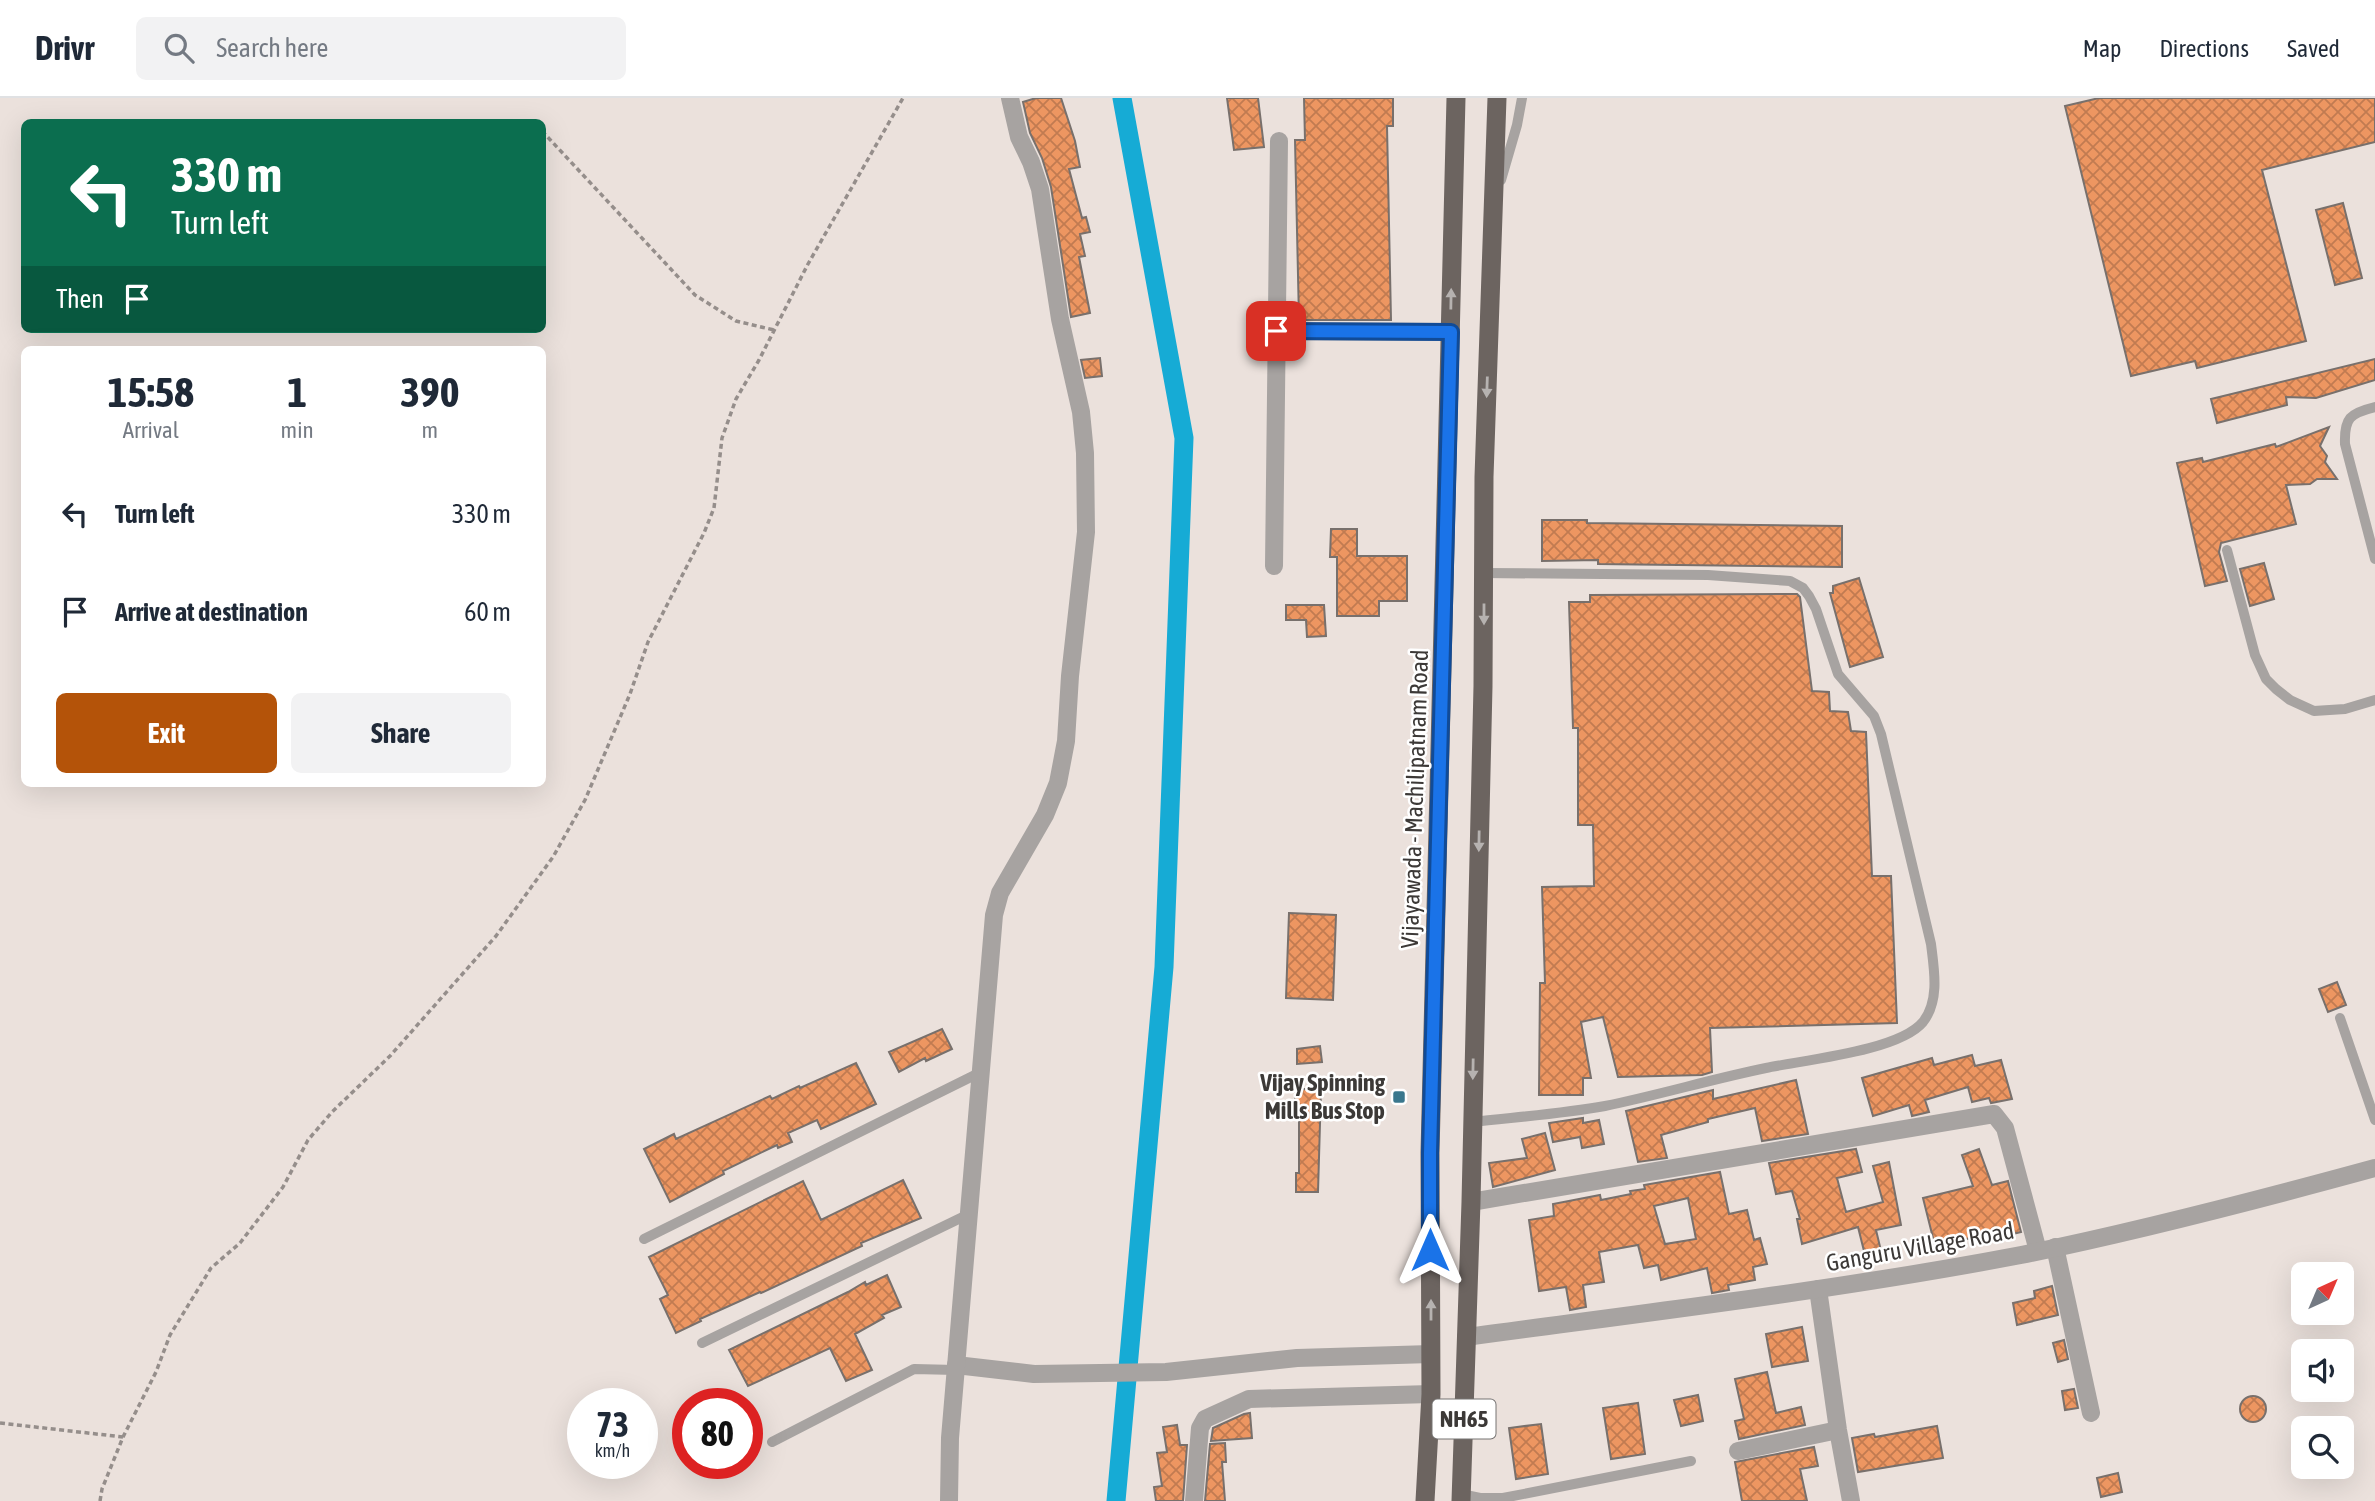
<!DOCTYPE html>
<style>
body{margin:0;font-family:"Asap Condensed",sans-serif;background:#f2f2f3;color:#1f2937;height:100vh;display:flex;flex-direction:column;font-size:26px;white-space:nowrap}
*{box-sizing:border-box;margin:0}
p{font-size:23px;color:#747a83}
.icon{flex:none;width:38px;height:38px;fill:none;stroke:currentColor;stroke-width:2;stroke-linecap:round;stroke-linejoin:round}
.map{position:relative;flex:1;overflow:hidden}
.side{position:absolute;left:21px;top:248px;width:525px;height:441px;display:flex;flex-direction:column;background:#fff;border-radius:10px;box-shadow:0 7px 28px #0002}
.side>*{flex:none}
.banner{position:absolute;left:21px;top:21px;width:525px;height:214px;border-radius:10px;box-shadow:0 7px 28px #0002;background:#0b6e4f;color:#fff;overflow:hidden}
.needle{width:46px;rotate:44deg}
.tools{position:absolute;left:2291px;top:1164px;display:grid;gap:14px}
.tools a{display:grid;place-items:center;width:63px;height:63px;border-radius:10px;background:#fff;box-shadow:0 7px 28px #0002;font-size:35px}
.speed{position:absolute;left:567px;top:1290px;display:flex;gap:14px;font-size:35px;font-weight:700;text-align:center}
.speed>*{display:grid;place-content:center;width:91px;height:91px;border-radius:50%;background:#fff;box-shadow:0 7px 28px #0002;line-height:1}
.speed small{font-size:18px;font-weight:400}
.speed .limit{border:10px solid #d22;background:#fff;color:#111}
.pin{position:absolute;display:grid;place-items:center;width:60px;height:60px;color:#fff;margin:-30px;border-radius:14px;box-shadow:0 4px 10px #0006}
.me{position:absolute;width:77px;margin:-38px;rotate:0deg;stroke-linejoin:round;filter:drop-shadow(0 0 5px #0008)}
.turn{display:flex;align-items:center;gap:24px;height:147px;padding:0 35px;font-size:32px}
.turn .icon{width:91px;height:91px;stroke-width:2.5}
.turn b{display:block;font-size:49px;line-height:60px}
.then{display:flex;align-items:center;height:66px;padding:0 35px;background:#0003;gap:14px;font-size:26px}
.eta{display:flex;justify-content:space-evenly;align-items:center;height:119px;text-align:center}
.eta b{font-size:42px;font-weight:700;line-height:49px}
.button{display:flex;gap:14px;margin-top:auto;padding:14px 35px}
.button a{flex:1;height:80px;border-radius:10px;background:#b45309;color:#fff;font-size:28px;font-weight:700;line-height:80px;text-align:center}
.button a+a{background:#f2f2f3;color:#1f2937}
ul{padding:0;list-style:none}
li{display:flex;align-items:center;gap:21px;height:98px;padding:0 35px}
li div{flex:1}
li b{display:block;font-size:26px}
li em{font-style:normal}
header{display:flex;align-items:center;gap:42px;box-sizing:border-box;height:98px;padding:0 35px;background:#fff;border-bottom:2px solid #e0e1e3}
header strong{font-size:33px}
nav{display:flex;gap:38px;margin-inline-start:auto;font-size:24px}
.search{width:490px;height:63px;background:#f2f2f3;display:flex;align-items:center;gap:18px;box-sizing:border-box;padding:0 24px;border-radius:10px;color:#747a83;font-size:26px}
.map>svg:first-child{display:block}
</style>
<header>
<strong>Drivr</strong>
<div class="search"><svg class="icon" aria-label="search" viewBox="0 0 24 24"><circle cx="10" cy="10" r="6"/><path d="M15 15l6 6"/></svg>Search here</div>
<nav><a>Map</a><a>Directions</a><a>Saved</a></nav>
</header>
<div class="map">
<svg width="2375" height="1403" viewBox="0 0 2375 1403">
<defs>
<pattern id="building-cross-hatch" width="8" height="8" patternUnits="userSpaceOnUse" patternTransform="scale(1.75)"><rect width="8" height="8" fill="#ed9661"/><path d="M0 0l8 8M0 8l8-8" fill="none" stroke="#c17b51"/></pattern>
</defs>
<rect width="100%" height="100%" fill="#ebe1dc"/>
<g fill="none" stroke-linecap="round" stroke-linejoin="round">
<!-- canal -->
<path stroke="#16abd5" stroke-width="19" d="M 1116,1403 L 1164,869 L 1184,340 L 1122,0"/>
</g>
<!-- building -->
<path fill="url(#building-cross-hatch)" stroke="#78706c" stroke-width="2" fill-rule="evenodd" d="M 1036,0 L 1061,0 L 1075,43 L 1080,69 L 1069,71 L 1082,120 L 1086,119 L 1090,134 L 1080,136 L 1085,158 L 1079,159 L 1090,215 L 1071,219 L 1051,89 L 1042,60 L 1030,35 L 1023,4 Z
M 1227,0 L 1258,0 L 1264,49 L 1234,52 Z
M 1304,0 L 1393,0 L 1393,28 L 1387,28 L 1391,222 L 1299,222 L 1295,42 L 1305,42 Z
M 2099,0 L 2375,0 L 2375,44 L 2262,72 L 2306,243 L 2197,270 L 2195,263 L 2131,278 L 2065,8 Z
M 2343,105 L 2362,180 L 2335,187 L 2316,112 Z
M 1100,260 L 1102,278 L 1085,280 L 1081,262 Z
M 2375,261 L 2375,282 L 2316,300 L 2286,299 L 2287,307 L 2217,325 L 2211,301 Z
M 2329,329 L 2320,348 L 2327,358 L 2325,364 L 2337,381 L 2317,381 L 2310,386 L 2286,387 L 2296,426 L 2221,445 L 2219,454 L 2227,483 L 2205,488 L 2177,365 L 2202,360 L 2203,364 L 2275,346 L 2276,349 Z
M 1542,422 L 1587,422 L 1587,425 L 1842,428 L 1842,469 L 1598,466 L 1598,462 L 1542,463 Z
M 1331,431 L 1357,431 L 1357,458 L 1407,458 L 1407,503 L 1379,503 L 1379,518 L 1337,518 L 1337,459 L 1330,459 Z
M 2264,465 L 2274,501 L 2250,508 L 2240,471 Z
M 1859,480 L 1883,559 L 1850,569 L 1830,495 L 1833,495 L 1833,488 Z
M 1797,496 L 1800,499 L 1812,593 L 1829,594 L 1830,613 L 1848,614 L 1851,633 L 1866,634 L 1872,778 L 1891,778 L 1897,925 L 1710,930 L 1712,974 L 1702,977 L 1618,979 L 1603,919 L 1581,924 L 1591,980 L 1583,980 L 1583,997 L 1539,997 L 1540,885 L 1545,885 L 1542,789 L 1594,788 L 1593,727 L 1578,727 L 1578,630 L 1573,630 L 1569,504 L 1590,504 L 1590,497 Z
M 1286,507 L 1324,507 L 1326,538 L 1307,539 L 1306,522 L 1286,522 Z
M 1289,815 L 1336,817 L 1333,902 L 1286,900 Z
M 2337,884 L 2346,907 L 2328,914 L 2319,891 Z
M 942,931 L 952,951 L 926,963 L 925,960 L 899,974 L 889,954 Z
M 1320,948 L 1322,964 L 1297,966 L 1297,951 Z
M 1972,957 L 1975,968 L 2001,962 L 2012,1001 L 1991,1005 L 1989,1000 L 1972,1004 L 1968,989 L 1925,1002 L 1929,1014 L 1912,1018 L 1909,1007 L 1873,1018 L 1862,980 L 1932,960 L 1934,967 Z
M 856,965 L 876,1006 L 821,1031 L 817,1022 L 788,1035 L 792,1044 L 778,1050 L 777,1047 L 723,1073 L 724,1076 L 670,1104 L 644,1051 L 674,1036 L 676,1041 L 770,998 L 772,1001 L 799,988 L 800,990 Z
M 1796,982 L 1808,1036 L 1762,1043 L 1755,1010 L 1708,1021 L 1708,1024 L 1661,1037 L 1667,1060 L 1638,1064 L 1626,1013 L 1713,992 L 1713,1001 Z
M 1295,991 L 1321,991 L 1318,1094 L 1296,1094 L 1296,1075 L 1299,1075 L 1299,1010 L 1295,1010 Z
M 1583,1020 L 1583,1025 L 1599,1022 L 1604,1046 L 1582,1050 L 1580,1039 L 1553,1044 L 1549,1025 Z
M 1545,1035 L 1555,1072 L 1493,1089 L 1489,1065 L 1527,1060 L 1522,1041 Z
M 1856,1051 L 1862,1074 L 1837,1080 L 1846,1114 L 1883,1104 L 1873,1068 L 1889,1064 L 1901,1127 L 1876,1132 L 1882,1157 L 1866,1161 L 1858,1129 L 1802,1146 L 1797,1121 L 1800,1121 L 1792,1093 L 1776,1096 L 1769,1065 Z
M 1979,1051 L 1992,1087 L 2008,1083 L 2021,1134 L 1972,1146 L 1971,1140 L 1935,1148 L 1923,1100 L 1973,1088 L 1962,1057 Z
M 1720,1074 L 1729,1116 L 1747,1112 L 1754,1142 L 1760,1140 L 1767,1166 L 1753,1169 L 1755,1182 L 1728,1187 L 1729,1192 L 1712,1195 L 1707,1170 L 1661,1182 L 1658,1167 L 1644,1170 L 1638,1147 L 1599,1154 L 1604,1184 L 1583,1187 L 1586,1209 L 1570,1212 L 1566,1189 L 1539,1193 L 1529,1122 L 1554,1118 L 1553,1106 L 1600,1097 L 1601,1102 L 1631,1096 L 1630,1093 L 1645,1091 L 1644,1087 ZM 1688,1100 L 1696,1141 L 1665,1146 L 1654,1108 Z
M 903,1082 L 921,1120 L 861,1145 L 862,1148 L 761,1195 L 760,1194 L 700,1221 L 701,1223 L 676,1235 L 660,1201 L 668,1197 L 649,1159 L 803,1083 L 821,1122 Z
M 887,1177 L 901,1209 L 882,1217 L 884,1220 L 855,1236 L 872,1272 L 846,1283 L 830,1250 L 748,1288 L 729,1252 L 848,1194 L 865,1184 L 866,1187 Z
M 2052,1188 L 2058,1217 L 2017,1227 L 2013,1205 L 2035,1200 L 2034,1193 Z
M 1802,1229 L 1808,1263 L 1772,1269 L 1766,1236 Z
M 2064,1242 L 2068,1261 L 2058,1264 L 2053,1245 Z
M 1767,1274 L 1776,1315 L 1801,1309 L 1805,1327 L 1739,1341 L 1735,1323 L 1744,1321 L 1735,1281 Z
M 2074,1291 L 2078,1310 L 2065,1312 L 2062,1293 Z
M 1698,1297 L 1703,1323 L 1681,1328 L 1674,1302 Z
M2240 1311a13 13 0 1 1 26 0a13 13 0 1 1-26 0Z
M 1638,1305 L 1645,1356 L 1611,1361 L 1603,1310 Z
M 1250,1315 L 1252,1340 L 1211,1343 L 1213,1330 L 1244,1316 Z
M 1541,1326 L 1548,1376 L 1516,1381 L 1509,1330 Z
M 1177,1327 L 1180,1347 L 1187,1347 L 1183,1403 L 1156,1403 L 1154,1389 L 1162,1388 L 1157,1355 L 1167,1354 L 1163,1329 Z
M 1937,1328 L 1943,1360 L 1858,1374 L 1852,1340 L 1874,1336 L 1875,1339 Z
M 1225,1345 L 1226,1364 L 1222,1364 L 1225,1403 L 1205,1403 L 1210,1346 Z
M 1814,1349 L 1818,1368 L 1800,1371 L 1807,1403 L 1742,1403 L 1735,1364 Z
M 2118,1375 L 2122,1394 L 2101,1399 L 2097,1380 Z"/>
<g fill="none" stroke-linecap="round" stroke-linejoin="round">
<!-- path -->
<path stroke="#958e8b" stroke-width="3.5" stroke-dasharray="5 3.5" stroke-linecap="butt" d="M 542,33 L 695,197 L 736,223 L 774,232
M 0,1325 L 123,1339
M 100,1403 L 102,1391 L 123,1339 L 156,1274 L 170,1237 L 211,1170 L 240,1145 L 283,1089 L 308,1042 L 332,1014 L 390,958 L 496,838 L 553,759 L 585,702 L 630,596 L 648,544 L 704,435 L 714,410 L 722,340 L 736,301 L 759,262 L 808,166 L 903,0"/>
<!-- service -->
<path stroke="#a7a3a1" stroke-width="10" d="M 1501,82 L 1517,27 L 1522,0
M 2375,309 C 2350,315 2344,320 2345,346 L 2375,461
M 2227,452 L 2255,557 L 2266,581 L 2276,591 L 2290,602 L 2314,613 L 2345,611 L 2375,602
M 2340,920 L 2375,1022
M 1472,1024 C 1516,1019 1561,1016 1605,1008 C 1659,997 1712,981 1766,970 C 1804,962 1899,953 1923,924 C 1940,902 1934,871 1931,846 L 1881,636 L 1874,618 L 1838,576 L 1816,511 L 1809,498 L 1803,490 L 1790,483 L 1708,477 L 1484,475
M 644,1141 L 981,974
M 702,1245 L 969,1116
M 772,1344 L 914,1271 L 956,1272
M 1461,1396 L 1480,1400 L 1503,1400 L 1691,1363"/>
<!-- minor -->
<path stroke="#a7a3a1" stroke-width="18" d="M 1276,233 L 1451,234
M 1274,468 L 1279,43
M 1471,1104 L 1994,1016 L 2005,1030 L 2038,1153
M 2055,1149 L 2091,1315
M 1818,1191 L 1838,1332 L 1851,1403
M 956,1267 L 1034,1276 L 1166,1274 L 1297,1260 L 1431,1256
M 1738,1353 L 1838,1332
M 1194,1403 L 1200,1330 L 1205,1321 L 1249,1301 L 1431,1296"/>
<!-- tertiary -->
<path stroke="#a7a3a1" stroke-width="18" d="M 1466,1239 C 1651,1214 1837,1192 2021,1157 C 2140,1133 2258,1102 2375,1070
M 949,1403 L 950,1340 L 994,817 L 1000,795 L 1045,717 L 1058,685 L 1066,643 L 1070,578 L 1086,434 L 1085,355 L 1081,314 L 1060,221 L 1040,91 L 1031,64 L 1019,39 L 1010,0"/>
<!-- trunk -->
<path stroke="#6c6460" stroke-width="19" d="M 1425,1403 L 1431,1296 L 1430,1055 L 1456,0
M 1461,1403 L 1471,1104 L 1483,588 L 1484,379 L 1497,0"/>
</g>
<!-- one-way arrows -->
<defs><path id="oneway-solid" d="M-6-.8H1V-3.2L6.5 0L1 3.2V.8H-6Z" transform="scale(1.75)"/></defs>
<g fill="#b6b2b0">
<use href="#oneway-solid" transform="translate(1451 201) rotate(-89)"/>
<use href="#oneway-solid" transform="translate(1487 289) rotate(92)"/>
<use href="#oneway-solid" transform="translate(1484 516) rotate(90)"/>
<use href="#oneway-solid" transform="translate(1479 743) rotate(91)"/>
<use href="#oneway-solid" transform="translate(1473 971) rotate(91)"/>
<use href="#oneway-solid" transform="translate(1431 1212) rotate(-90)"/>
</g>
<g fill="none" stroke-linecap="round" stroke-linejoin="round">
<!-- route casing -->
<g stroke="#114b97" stroke-width="18">
<path id="route" d="M 1276,233 L 1451,234 L 1430,1055 L 1430,1152"/>
</g>
<!-- route -->
<use href="#route" stroke="#1a73e8" stroke-width="12"/>
</g>
<!-- markers -->
<rect fill="#3a778d" stroke="#fff" stroke-width="2.5" x="1392" y="992" width="14" height="14" rx="3.5"/>
<g text-anchor="middle" stroke-width="5" stroke-linejoin="round" paint-order="stroke">
<!-- shield labels -->
<rect fill="#fff" stroke="#767473" stroke-width="2" x="1432.5" y="1301.5" width="63" height="39" rx="5"/>
<g font-size="23" font-weight="bold" fill="#3c3937">
<text x="1464" y="1329">NH65</text>
</g>
<!-- street labels -->
<g font-size="24" fill="#3c3937" stroke="#fff">
<text transform="translate(1415 701) rotate(-88)" y="8">Vijayawada - Machilipatnam Road</text>
<text transform="translate(1920 1149) rotate(-10)" y="8">Ganguru Village Road</text>
</g>
<!-- poi labels -->
<g font-size="24" font-weight="bold" fill="#3c3937" stroke="#fff" text-anchor="end">
<text x="1385" y="993">Vijay Spinning<tspan x="1385" dy="28">Mills Bus Stop</tspan></text>
</g>
</g>
</svg>
<div class="tools">
<a><svg class="needle" viewBox="-14 -14 28 28"><path d="M0-13l5 13h-10z" fill="#e53935"/><path d="M0 13l5-13h-10z" fill="#747a83"/></svg></a>
<a><svg class="icon" aria-label="sound" viewBox="0 0 24 24"><path d="M4 9h4l5-4v14l-5-4H4zM17 9q2 3 0 6"/></svg></a>
<a><svg class="icon" aria-label="search" viewBox="0 0 24 24"><circle cx="10" cy="10" r="6"/><path d="M15 15l6 6"/></svg></a>
</div>
<div class="speed"><div>73<small>km/h</small></div><div class="limit">80</div></div>
<div class="pin" style="left:1276px;top:233px;background:#d93025"><svg class="icon" aria-label="arrive" viewBox="0 0 24 24"><path d="M6 21V4h12l-3 4 3 4H6"/></svg></div>
<svg class="me" style="left:1430px;top:1152px" viewBox="-20 -20 40 40"><path d="M0-17L14 15 0 8-14 15z" fill="#1a73e8" stroke="#fff" stroke-width="4"/></svg>
<div class="banner">
<div class="turn"><svg class="icon" aria-label="left" viewBox="0 0 24 24"><path d="M17 20v-9H6M10 6l-5 5 5 5"/></svg><div><b>330 m</b>Turn left</div></div>
<div class="then">Then<svg class="icon" aria-label="arrive" viewBox="0 0 24 24"><path d="M6 21V4h12l-3 4 3 4H6"/></svg></div>
</div>
<section class="side">
<div class="eta">
<div><b>15:58</b><p>Arrival</p></div>
<div><b>1</b><p>min</p></div>
<div><b>390</b><p>m</p></div>
</div>
<ul>
<li><svg class="icon" aria-label="left" viewBox="0 0 24 24"><path d="M17 20v-9H6M10 6l-5 5 5 5"/></svg><div><b>Turn left</b></div><em>330 m</em></li>
<li><svg class="icon" aria-label="arrive" viewBox="0 0 24 24"><path d="M6 21V4h12l-3 4 3 4H6"/></svg><div><b>Arrive at destination</b></div><em>60 m</em></li>
</ul>
<div class="button"><a>Exit</a><a>Share</a></div>
</section>
</div>
